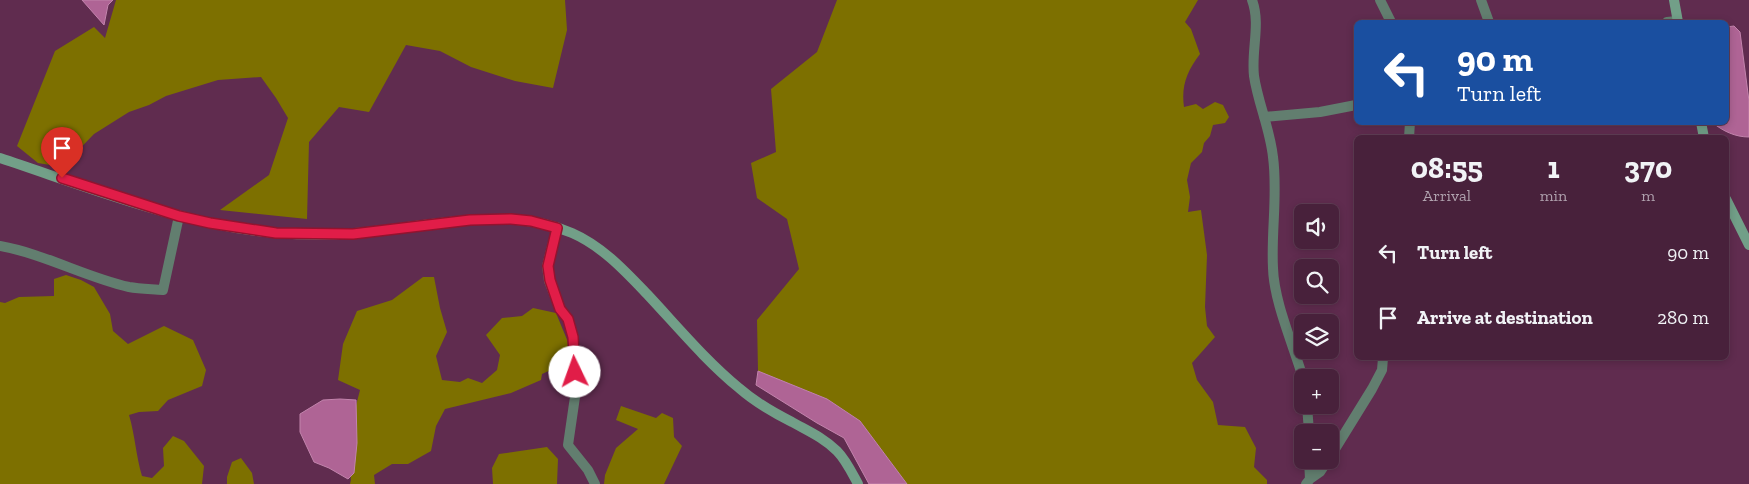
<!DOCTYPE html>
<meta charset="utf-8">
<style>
body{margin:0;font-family:"Zilla Slab",serif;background:#522e46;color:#f1f3f6;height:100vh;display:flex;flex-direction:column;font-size:19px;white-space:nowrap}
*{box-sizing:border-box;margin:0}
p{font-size:16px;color:#b1a3af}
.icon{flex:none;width:28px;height:28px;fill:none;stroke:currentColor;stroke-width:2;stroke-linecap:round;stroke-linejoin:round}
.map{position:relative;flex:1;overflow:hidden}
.drawer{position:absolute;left:1354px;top:135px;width:375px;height:225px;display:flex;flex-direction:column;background:#48213b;border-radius:8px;box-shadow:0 2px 8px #0003,0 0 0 1px #603e55}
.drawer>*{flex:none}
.banner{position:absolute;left:1354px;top:20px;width:375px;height:105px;border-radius:8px;box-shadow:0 2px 8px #0003,0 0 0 1px #603e55;background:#1a4fa0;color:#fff;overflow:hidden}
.buttons{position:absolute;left:1294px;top:204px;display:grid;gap:10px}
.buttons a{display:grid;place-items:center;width:45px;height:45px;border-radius:8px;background:#48213b;box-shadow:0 2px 8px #0003,0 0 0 1px #603e55;font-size:25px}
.pin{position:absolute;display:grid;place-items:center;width:42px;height:42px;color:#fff;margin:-51px -21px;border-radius:50% 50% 50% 0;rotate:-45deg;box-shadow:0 0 5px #0007}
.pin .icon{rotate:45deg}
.me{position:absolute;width:55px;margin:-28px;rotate:357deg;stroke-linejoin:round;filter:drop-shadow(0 0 4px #0008)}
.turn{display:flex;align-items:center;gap:18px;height:105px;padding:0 20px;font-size:22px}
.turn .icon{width:65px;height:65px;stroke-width:2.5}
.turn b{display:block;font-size:35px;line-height:42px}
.eta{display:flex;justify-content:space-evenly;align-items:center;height:85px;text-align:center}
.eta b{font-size:30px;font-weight:800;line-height:35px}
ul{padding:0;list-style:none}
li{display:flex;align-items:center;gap:15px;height:65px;padding:0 20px}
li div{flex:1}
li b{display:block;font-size:19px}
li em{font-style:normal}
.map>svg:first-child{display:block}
</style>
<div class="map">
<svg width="1749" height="484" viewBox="0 0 1749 484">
<rect width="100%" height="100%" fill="#602c4f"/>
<!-- forest -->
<path fill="#7d7000" d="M 116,0 L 565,0 L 567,30 L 553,88 L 515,81 L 471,67 L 440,51 L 406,45 L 369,112 L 339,107 L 309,142 L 307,219 L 220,210 L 269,175 L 288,118 L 276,98 L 261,77 L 218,80 L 166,96 L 149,105 L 129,112 L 94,134 L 62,167 L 38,163 L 17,146 L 55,51 L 94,27 L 105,38 Z
M 837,0 L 1198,0 L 1185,22 L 1191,29 L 1200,54 C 1187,71 1181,86 1184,107 L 1196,104 L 1203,109 L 1215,102 L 1223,105 L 1229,117 L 1225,123 L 1213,125 L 1210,136 L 1204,143 L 1202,152 L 1191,163 L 1187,180 L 1190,197 L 1188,212 L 1201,210 L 1207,255 L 1205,307 L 1207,326 L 1215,337 L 1192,363 L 1197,380 L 1213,402 L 1218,425 L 1245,427 L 1256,448 L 1254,467 L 1267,480 L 1267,484 L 907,484 L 860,421 L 827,399 L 758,371 L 757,320 L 799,269 L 787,219 L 757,198 L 751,163 L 776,152 L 771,89 L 817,52 Z
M 66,275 L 81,280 L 94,287 L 110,314 L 113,331 L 128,344 L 164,326 L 193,340 L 206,370 L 202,386 L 168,400 L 158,411 L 139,412 L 129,415 C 135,435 136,456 142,476 L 152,478 L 164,466 L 163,448 L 173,436 L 184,441 L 204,466 L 202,484 L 0,484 L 0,302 L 5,303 L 19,297 L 54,296 L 54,279 Z
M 423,277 L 434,277 L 440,308 L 447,332 L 436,356 L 442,380 L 460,382 L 468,378 L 482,383 L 497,370 L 500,355 L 486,335 L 502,318 L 522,316 L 533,308 L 556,313 L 570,347 L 569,367 L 562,372 L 553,369 L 542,374 L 541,380 L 511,393 L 445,409 L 436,426 L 431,451 L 408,464 L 392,464 L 374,475 L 375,484 L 350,484 L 351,480 L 347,441 L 360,390 L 338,380 L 343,344 L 357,311 L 392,300 Z
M 621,406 L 656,418 L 662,413 L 673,418 L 674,437 L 682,446 L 664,484 L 604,484 L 605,475 L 616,448 L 638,429 L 616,420 Z
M 547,447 L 558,459 L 557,484 L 493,484 L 492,468 L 499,454 Z
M 241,458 L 252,473 L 254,484 L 227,484 L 227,477 L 232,462 Z"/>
<!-- water -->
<path fill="#af6495" stroke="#c284ac" d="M 82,0 L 113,0 L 108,5 L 104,25 Z
M 1734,26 L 1740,32 L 1749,101 L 1749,137 C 1735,137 1723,131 1713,123 L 1726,122 L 1726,27 Z
M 758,371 L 827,399 L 860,421 L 907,484 L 869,484 L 844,438 L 817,423 L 756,385 Z
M 340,399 L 356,400 L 357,443 L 354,473 L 348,479 L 329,468 L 314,462 L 300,432 L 300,414 L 323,400 Z"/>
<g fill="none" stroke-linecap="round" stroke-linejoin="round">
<!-- street -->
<path stroke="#627e6f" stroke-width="10" d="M 1252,0 C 1261,24 1251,50 1254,76 C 1258,103 1270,129 1273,157 C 1278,194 1271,231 1273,268 C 1274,302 1293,344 1303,378
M 1380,0 L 1391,22
M 1481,0 L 1489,22
M 1667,22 L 1677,21
M 1264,117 L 1320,112 L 1356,105
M 1409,138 L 1410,122
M 557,227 L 547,266 L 549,281 L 560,309 L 568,319 L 573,337 L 576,390 L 568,445 L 588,470 L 595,484
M 0,246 C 45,254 85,277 129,287 C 140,289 152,289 163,290 L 179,216
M 1307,405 L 1309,432
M 1330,457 L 1372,389 L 1382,370 L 1383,358
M 1309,460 L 1310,479
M 1306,484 L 1310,479 L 1320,472 L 1328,460"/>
<!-- secondary -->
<path stroke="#729f88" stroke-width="10" d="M 1674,0 L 1678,22
M 1701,122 L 1704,138
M 0,158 C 88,187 185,226 277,233 C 302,235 330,235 355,233 C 424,228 506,204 572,233 C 602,246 625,271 647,294 C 677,326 705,360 739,388 C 755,402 774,413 792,422 C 808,431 824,438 837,451 C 846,460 852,473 858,484
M 1726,199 L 1749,245"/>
</g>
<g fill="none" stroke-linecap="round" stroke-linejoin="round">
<!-- route casing -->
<g stroke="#92132f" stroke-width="12">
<path id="route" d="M 62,178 L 179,216 L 210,223 L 276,233 L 353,234 L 470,220 L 511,219 L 531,221 L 557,228 L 548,266 L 550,280 L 560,309 L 568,319 L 573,337 L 575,372"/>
</g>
<!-- route -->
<use href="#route" stroke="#e11d48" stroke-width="9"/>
</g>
</svg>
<div class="buttons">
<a><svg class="icon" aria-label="sound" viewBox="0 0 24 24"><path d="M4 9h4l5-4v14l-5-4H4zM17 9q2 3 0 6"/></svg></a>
<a><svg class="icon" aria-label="search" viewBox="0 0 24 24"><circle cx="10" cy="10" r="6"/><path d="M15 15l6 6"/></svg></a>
<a><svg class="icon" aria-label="layers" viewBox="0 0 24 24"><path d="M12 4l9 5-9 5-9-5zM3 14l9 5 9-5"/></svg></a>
<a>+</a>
<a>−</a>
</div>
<div class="pin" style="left:62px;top:178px;background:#d93025"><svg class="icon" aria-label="arrive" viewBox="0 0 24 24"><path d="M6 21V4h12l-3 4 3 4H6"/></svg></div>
<svg class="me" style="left:575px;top:372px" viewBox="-20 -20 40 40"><circle r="19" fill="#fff"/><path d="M0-13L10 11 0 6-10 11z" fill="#e11d48"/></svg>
<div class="banner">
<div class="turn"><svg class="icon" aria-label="left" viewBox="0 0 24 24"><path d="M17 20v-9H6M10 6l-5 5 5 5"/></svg><div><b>90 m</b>Turn left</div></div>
</div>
<section class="drawer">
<div class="eta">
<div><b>08:55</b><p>Arrival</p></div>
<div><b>1</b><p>min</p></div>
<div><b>370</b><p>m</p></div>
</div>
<ul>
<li><svg class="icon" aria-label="left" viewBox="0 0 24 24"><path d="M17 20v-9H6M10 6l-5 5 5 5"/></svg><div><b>Turn left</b></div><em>90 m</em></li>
<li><svg class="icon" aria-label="arrive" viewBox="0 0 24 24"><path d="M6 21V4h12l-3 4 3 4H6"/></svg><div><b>Arrive at destination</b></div><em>280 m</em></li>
</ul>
</section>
</div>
